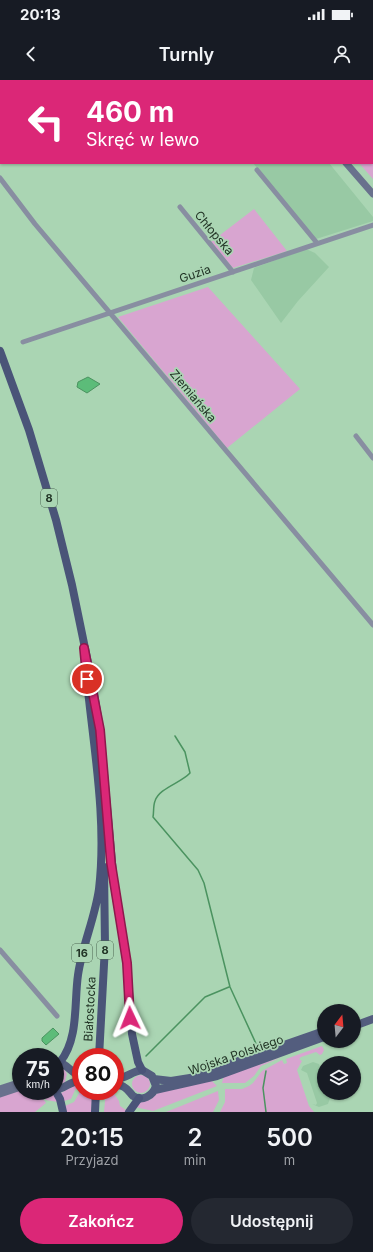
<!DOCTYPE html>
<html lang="pl">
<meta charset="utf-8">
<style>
body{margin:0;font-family:Inter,sans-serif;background:#242831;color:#f1f3f6;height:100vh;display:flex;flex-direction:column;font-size:15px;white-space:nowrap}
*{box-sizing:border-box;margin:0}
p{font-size:13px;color:#9ea1a6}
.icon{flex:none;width:22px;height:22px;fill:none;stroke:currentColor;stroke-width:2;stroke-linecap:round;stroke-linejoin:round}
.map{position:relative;height:1032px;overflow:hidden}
.details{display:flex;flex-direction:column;background:#171b24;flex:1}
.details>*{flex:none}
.hud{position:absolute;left:0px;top:0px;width:373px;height:84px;box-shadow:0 1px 3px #0004;background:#db2777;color:#fff;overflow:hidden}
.needle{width:26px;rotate:16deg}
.tools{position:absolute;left:317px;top:924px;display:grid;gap:8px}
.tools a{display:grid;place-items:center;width:44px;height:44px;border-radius:50%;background:#171b24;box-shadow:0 1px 3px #0004;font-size:20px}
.speed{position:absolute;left:12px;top:968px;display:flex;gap:8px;font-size:20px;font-weight:700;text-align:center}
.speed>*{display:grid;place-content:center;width:52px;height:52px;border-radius:50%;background:#171b24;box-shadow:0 1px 3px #0004;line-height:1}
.speed small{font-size:10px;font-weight:400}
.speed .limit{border:6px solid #d22;background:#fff;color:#111}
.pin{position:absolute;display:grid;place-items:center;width:34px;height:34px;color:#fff;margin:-17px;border:2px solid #fff;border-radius:50%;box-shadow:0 1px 4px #0007}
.me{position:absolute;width:44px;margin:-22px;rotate:358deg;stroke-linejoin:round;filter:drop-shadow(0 0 3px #0008)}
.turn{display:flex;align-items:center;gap:14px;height:84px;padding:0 20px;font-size:18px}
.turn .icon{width:52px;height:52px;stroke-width:2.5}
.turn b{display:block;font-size:28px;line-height:34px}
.eta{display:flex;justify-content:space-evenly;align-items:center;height:68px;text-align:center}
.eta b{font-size:24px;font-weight:600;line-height:28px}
.cta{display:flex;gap:8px;margin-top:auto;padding:8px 20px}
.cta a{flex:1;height:46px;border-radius:24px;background:#db2777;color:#fff;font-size:16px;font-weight:600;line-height:46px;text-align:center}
.cta a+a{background:#242831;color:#f1f3f6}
.status{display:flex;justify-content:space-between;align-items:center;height:28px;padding:0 20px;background:#171b24;direction:ltr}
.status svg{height:11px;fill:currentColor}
header{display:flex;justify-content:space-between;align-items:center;height:52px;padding:0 20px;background:#171b24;font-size:18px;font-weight:600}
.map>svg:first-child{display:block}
</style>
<div class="status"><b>20:13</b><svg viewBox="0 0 49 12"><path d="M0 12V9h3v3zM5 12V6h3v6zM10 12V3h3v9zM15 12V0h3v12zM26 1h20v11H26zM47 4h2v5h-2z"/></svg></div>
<header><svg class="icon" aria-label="back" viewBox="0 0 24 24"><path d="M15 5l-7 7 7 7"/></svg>Turnly<svg class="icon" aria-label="person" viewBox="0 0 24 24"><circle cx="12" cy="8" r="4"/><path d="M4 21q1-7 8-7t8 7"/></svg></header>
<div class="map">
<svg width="373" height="1032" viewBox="0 0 373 1032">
<rect width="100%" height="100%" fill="#aad5b3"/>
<!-- built -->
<path fill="#98c9a4" d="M 253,83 L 329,83 L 373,137 L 373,141 L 316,159 Z
M 306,169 L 315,173 L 329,187 L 298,221 L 281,243 L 251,200 L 254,188 Z
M 313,982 L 319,984 L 324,1000 L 324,1013 L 329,1013 L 330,1018 L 328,1024 L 319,1027 L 312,1024 L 316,1025 L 317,1023 L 307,993 L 301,990 L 303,986 Z"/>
<!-- green -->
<path fill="#d8a5d0" d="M 289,0 L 372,0 L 373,2 L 373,99 L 359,83 L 372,83 L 372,1 Z
M 254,129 L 287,171 L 233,188 L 211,162 Z
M 208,207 L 300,309 L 227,368 L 118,237 Z
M 322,966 L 324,970 L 322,974 L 320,975 L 316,972 L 301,977 L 299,979 L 302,981 L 297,990 L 309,1026 L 314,1032 L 220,1032 L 225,1022 L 225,1009 L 242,1009 L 249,1006 L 253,1003 L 262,991 L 282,980 L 284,984 L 287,983 L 286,979 Z
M 282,977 L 261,986 L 254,996 L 245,1003 L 222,1003 L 224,996 Z
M 55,987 C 61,986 65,989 67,994 L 65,1002 L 58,1006 L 55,1005 Z
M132 1004a9 9 0 1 1 18 0a9 9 0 1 1-18 0Z
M 211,1000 L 217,1006 L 153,1031 L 135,1027 L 142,1021 L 150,1020 L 160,1011 Z
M 77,1004 L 81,1004 L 81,1006 L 75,1010 L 71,1019 L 64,1021 L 61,1013 Z
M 21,1010 L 38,1011 L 46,1023 L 35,1032 L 0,1032 L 0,1016 Z
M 81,1010 L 93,1011 L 91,1032 L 66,1032 L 65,1026 L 74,1022 Z
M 40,1011 C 50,1011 54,1013 58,1022 L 46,1020 Z
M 106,1011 L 113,1012 L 119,1021 L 120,1026 L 126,1030 L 126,1032 L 104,1032 Z
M 218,1011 L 219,1020 L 213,1032 L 166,1032 Z"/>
<!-- water -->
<path fill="#5cbc79" stroke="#4b9360" d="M 88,297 L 100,304 L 87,313 L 77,307 L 78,302 Z
M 53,948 L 59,954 L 46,965 L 42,961 L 42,958 Z"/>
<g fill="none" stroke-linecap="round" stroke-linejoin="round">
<!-- stream -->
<path stroke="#4b9360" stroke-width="1.5" d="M 175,656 L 185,672 L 190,693 C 181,703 159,708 155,721 C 153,726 154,732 153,737 L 198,790 L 204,803 L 230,907 L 258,968
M 146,976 L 205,917 L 229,907
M 266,1032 L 263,1008 L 266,991"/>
<!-- minor -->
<path stroke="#888ea1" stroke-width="5" d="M 257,90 L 317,163
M 0,98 L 35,144 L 373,545
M 180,127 L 233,192
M 23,262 L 373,145
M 356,356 L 373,378
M 0,870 L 57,936"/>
<!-- secondary -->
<path stroke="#69718d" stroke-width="7" d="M 276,0 L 277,1
M 346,83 L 373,114
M 0,1009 L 21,1002
M 0,1014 L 21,1007"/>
<!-- primary -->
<path stroke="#535d7e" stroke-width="8" d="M 354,946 L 373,939
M 55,982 C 67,982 70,993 81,996
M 115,999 C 126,999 132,991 142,990 L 152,996 L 156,1006 C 153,1016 142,1022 133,1016 C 130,1013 128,1009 124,1007 C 121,1005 118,1005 115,1004
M 154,999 L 171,1001 L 190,998 L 324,951
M 55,1010 C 65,1009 71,1000 81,1001
M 155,1010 L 217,996 L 324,957"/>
<!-- trunk -->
<path stroke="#4a5478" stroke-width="8" d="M 0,271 L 29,350 L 56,440 L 72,505 L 93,607 L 100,650 L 114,804 L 127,883 L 132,954 L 138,982 L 142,990
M 99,977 L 105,866 L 104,787
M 60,982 C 79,959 74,922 78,895 C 82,866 95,838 99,809 C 107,741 94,670 87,601
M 55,1010 L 60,1019 L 63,1032
M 95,1032 L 96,1011
M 129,1032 L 139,1018"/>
</g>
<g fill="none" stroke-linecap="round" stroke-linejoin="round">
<!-- route casing -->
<g stroke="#8e194d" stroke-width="10">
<path id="route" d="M 87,599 L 84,568 L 100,650 L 111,783 L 127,883 L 130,938"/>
</g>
<!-- route -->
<use href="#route" stroke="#db2777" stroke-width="7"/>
</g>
<g text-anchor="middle" stroke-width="3.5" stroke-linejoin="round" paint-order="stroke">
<!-- shield labels -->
<g fill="#aad5b3" stroke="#4b6450" stroke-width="1">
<rect x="41" y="409" width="16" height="18" rx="3"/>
<rect x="97" y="861" width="16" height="18" rx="3"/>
<rect x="72" y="864" width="20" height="18" rx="3"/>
</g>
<g font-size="11" font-weight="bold" fill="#223426">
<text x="49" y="422">8</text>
<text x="105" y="874">8</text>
<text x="82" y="877">16</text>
</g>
<!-- street labels -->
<g font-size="12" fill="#223426" stroke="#aad5b3">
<text transform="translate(214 153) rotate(50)" y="4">Chłopska</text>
<text transform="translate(195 194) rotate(-19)" y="4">Guzia</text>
<text transform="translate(193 316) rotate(50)" y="4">Ziemiańska</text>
<text transform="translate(90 929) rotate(-87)" y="4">Białostocka</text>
<text transform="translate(236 975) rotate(-19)" y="4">Wojska Polskiego</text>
</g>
</g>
</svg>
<div class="tools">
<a><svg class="needle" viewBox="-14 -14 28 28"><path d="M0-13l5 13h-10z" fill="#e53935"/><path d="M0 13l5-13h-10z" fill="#9ea1a6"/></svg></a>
<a><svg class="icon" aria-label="layers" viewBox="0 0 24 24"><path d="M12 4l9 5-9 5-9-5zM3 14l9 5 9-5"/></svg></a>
</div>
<div class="speed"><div>75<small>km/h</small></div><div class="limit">80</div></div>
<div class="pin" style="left:87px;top:599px;background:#d93025"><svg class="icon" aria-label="arrive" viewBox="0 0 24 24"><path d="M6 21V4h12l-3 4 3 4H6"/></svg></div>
<svg class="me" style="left:130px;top:938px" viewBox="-20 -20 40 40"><path d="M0-17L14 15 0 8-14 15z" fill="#db2777" stroke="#fff" stroke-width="4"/></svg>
<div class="hud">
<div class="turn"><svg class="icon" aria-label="left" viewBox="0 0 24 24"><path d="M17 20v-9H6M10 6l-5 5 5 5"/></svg><div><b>460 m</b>Skręć w lewo</div></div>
</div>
</div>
<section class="details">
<div class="eta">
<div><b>20:15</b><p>Przyjazd</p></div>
<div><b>2</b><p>min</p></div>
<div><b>500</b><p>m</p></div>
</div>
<div class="cta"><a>Zakończ</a><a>Udostępnij</a></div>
</section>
